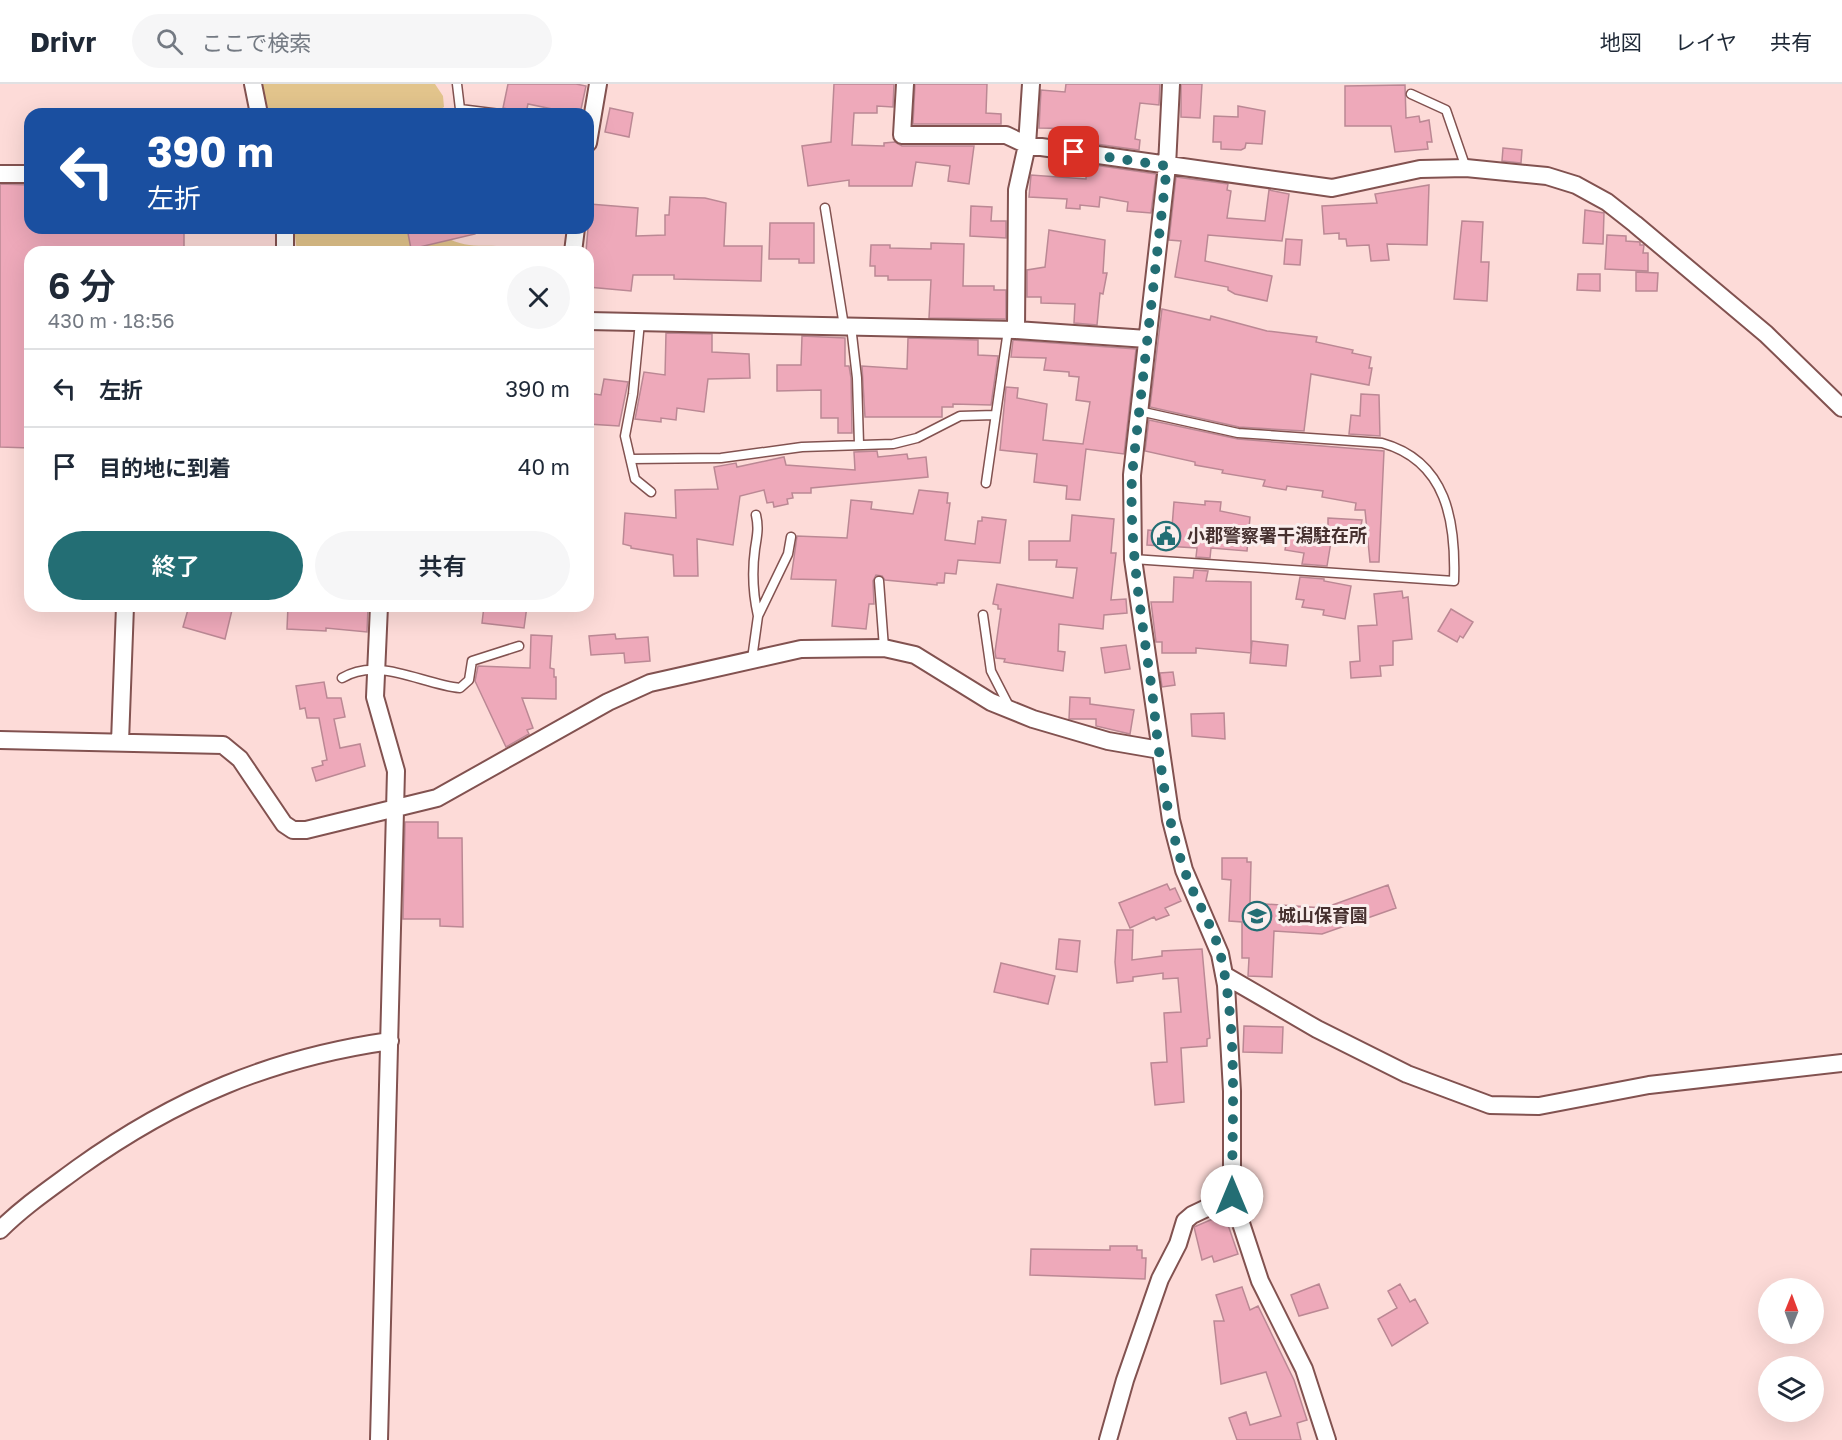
<!DOCTYPE html>
<html lang="ja">
<meta charset="utf-8">
<style>
body{margin:0;font-family:"Golos Text","Noto Sans JP",sans-serif;background:#f6f6f7;color:#1f2937;height:100vh;display:flex;flex-direction:column;font-size:22px;white-space:nowrap}
*{box-sizing:border-box;margin:0}
p{font-size:20px;color:#747a83}
.icon{flex:none;width:33px;height:33px;fill:none;stroke:currentColor;stroke-width:2;stroke-linecap:round;stroke-linejoin:round}
.map{position:relative;flex:1;overflow:hidden}
.side{position:absolute;left:24px;top:162px;width:570px;height:366px;display:flex;flex-direction:column;background:#fff;border-radius:18px;box-shadow:0 6px 24px #0002}
.side>*{flex:none}
.guide{position:absolute;left:24px;top:24px;width:570px;height:126px;border-radius:18px;box-shadow:0 6px 24px #0002;background:#1a4fa0;color:#fff;overflow:hidden}
.needle{width:39px;rotate:1deg}
.fabs{position:absolute;left:1758px;top:1194px;display:grid;gap:12px}
.fabs a{display:grid;place-items:center;width:66px;height:66px;border-radius:50%;background:#fff;box-shadow:0 6px 24px #0002;font-size:30px}
.pin{position:absolute;display:grid;place-items:center;width:51px;height:51px;color:#fff;margin:-26px;border-radius:12px;box-shadow:0 3px 9px #0006}
.me{position:absolute;width:66px;margin:-33px;rotate:0deg;stroke-linejoin:round;filter:drop-shadow(0 0 4px #0008)}
.turn{display:flex;align-items:center;gap:21px;height:126px;padding:0 24px;font-size:27px}
.turn .icon{width:78px;height:78px;stroke-width:2.5}
.turn b{display:block;font-size:42px;line-height:51px}
.round{display:grid;place-items:center;flex:none;width:63px;height:63px;border-radius:32px;background:#f6f6f7}
.overview{display:flex;align-items:center;justify-content:space-between;height:102px;padding:0 24px}
h1{font-size:36px;font-weight:600;line-height:45px}
.action{display:flex;gap:12px;margin-top:auto;padding:12px 24px}
.action a{flex:1;height:69px;border-radius:36px;background:#236e74;color:#fff;font-size:24px;font-weight:600;line-height:69px;text-align:center}
.action a+a{background:#f6f6f7;color:#1f2937}
ul{padding:0;list-style:none}
li{display:flex;align-items:center;gap:18px;height:78px;padding:0 24px;border-top:2px solid #e0e1e3}
li div{flex:1}
li b{display:block;font-size:22px}
li em{font-style:normal}
header{display:flex;align-items:center;gap:36px;box-sizing:border-box;height:84px;padding:0 30px;background:#fff;border-bottom:2px solid #e0e1e3}
header strong{font-size:28px}
nav{display:flex;gap:33px;margin-inline-start:auto;font-size:21px}
.search{width:420px;height:54px;background:#f6f6f7;display:flex;align-items:center;gap:15px;box-sizing:border-box;padding:0 21px;border-radius:33px;color:#747a83;font-size:22px}
.map>svg:first-child{display:block}
</style>
<header>
<strong>Drivr</strong>
<div class="search"><svg class="icon" aria-label="search" viewBox="0 0 24 24"><circle cx="10" cy="10" r="6"/><path d="M15 15l6 6"/></svg>ここで検索</div>
<nav><a>地図</a><a>レイヤ</a><a>共有</a></nav>
</header>
<div class="map">
<svg width="1842" height="1356" viewBox="0 0 1842 1356">
<rect width="100%" height="100%" fill="#fddbd8"/>
<!-- green -->
<path fill="#e2c48c" d="M 262,0 L 435,0 L 443,12 L 444,23 L 433,30 L 269,30 Z
M 294,144 L 434,144 C 467,174 491,153 519,168 L 297,168 Z"/>
<!-- building -->
<path fill="#eea9ba" stroke="#bb8894" stroke-width="1.5" d="M 508,0 L 576,0 L 586,2 L 580,30 L 576,30 L 528,20 L 526,29 L 503,24 Z
M 834,0 L 894,0 L 893,23 L 877,22 L 877,29 L 854,29 L 852,61 L 884,62 L 884,59 L 895,58 L 902,62 L 974,62 L 969,100 L 948,97 L 950,82 L 916,78 L 912,102 L 849,102 L 849,96 L 808,102 L 802,62 L 831,58 Z
M 915,0 L 987,0 L 986,29 L 1001,30 L 1001,40 L 913,40 Z
M 1066,0 L 1160,0 L 1159,21 L 1140,19 L 1135,55 L 1140,56 L 1139,66 L 1082,58 L 1083,45 L 1039,44 L 1041,6 L 1065,8 Z
M 1181,0 L 1202,0 L 1200,34 L 1181,33 Z
M 1405,1 L 1406,34 L 1419,32 L 1420,38 L 1429,36 L 1432,58 L 1427,58 L 1428,65 L 1395,68 L 1391,42 L 1345,42 L 1345,2 Z
M 1238,22 L 1265,27 L 1262,60 L 1246,59 L 1245,64 L 1241,66 L 1221,65 L 1221,58 L 1213,58 L 1214,32 L 1238,33 Z
M 610,24 L 633,29 L 629,53 L 605,48 Z
M 1503,64 L 1522,66 L 1521,79 L 1502,77 Z
M 1087,80 L 1156,90 L 1151,129 L 1127,127 L 1128,118 L 1100,113 L 1099,123 L 1080,121 L 1080,125 L 1066,124 L 1067,115 L 1029,113 L 1031,91 L 1086,95 Z
M 1176,93 L 1228,100 L 1227,106 L 1231,107 L 1227,134 L 1265,137 L 1269,106 L 1289,110 L 1282,157 L 1208,151 L 1205,177 L 1272,192 L 1267,217 L 1235,210 L 1228,206 L 1228,203 L 1175,193 L 1181,157 L 1169,156 Z
M 0,100 L 30,101 L 30,144 L 184,144 L 184,168 L 30,168 L 30,364 L 0,363 Z
M 1429,101 L 1427,161 L 1387,160 L 1389,176 L 1371,177 L 1369,161 L 1347,162 L 1346,155 L 1339,155 L 1339,149 L 1324,150 L 1322,122 L 1377,119 L 1375,110 Z
M 670,113 L 705,114 L 726,119 L 724,162 L 762,162 L 761,197 L 674,195 L 674,191 L 633,191 L 631,207 L 588,203 L 588,168 L 586,168 L 590,120 L 638,124 L 636,152 L 665,151 L 665,131 L 669,131 Z
M 971,122 L 992,123 L 991,137 L 1006,137 L 1006,154 L 970,152 Z
M 1585,126 L 1604,129 L 1603,160 L 1583,159 Z
M 1462,137 L 1483,138 L 1481,178 L 1489,178 L 1487,217 L 1454,215 Z
M 770,139 L 814,139 L 814,179 L 799,179 L 799,175 L 769,175 Z
M 407,144 L 475,144 L 475,150 L 411,165 Z
M 1049,146 L 1105,156 L 1103,189 L 1107,189 L 1103,210 L 1100,209 L 1097,241 L 1074,239 L 1075,220 L 1041,219 L 1041,213 L 1027,213 L 1027,186 L 1045,183 Z
M 1607,151 L 1626,152 L 1626,157 L 1640,158 L 1640,161 L 1644,161 L 1643,169 L 1648,169 L 1648,187 L 1605,185 Z
M 1286,155 L 1302,156 L 1300,181 L 1284,180 Z
M 931,159 L 964,160 L 963,202 L 994,202 L 994,206 L 1006,206 L 1006,235 L 929,234 L 931,196 L 888,196 L 888,192 L 875,192 L 875,182 L 870,182 L 871,161 L 890,161 L 890,164 L 931,165 Z
M 1636,188 L 1658,189 L 1657,207 L 1636,207 Z
M 1578,190 L 1600,190 L 1600,207 L 1577,206 Z
M 1162,225 L 1210,236 L 1211,232 L 1267,247 L 1317,253 L 1316,258 L 1353,266 L 1352,269 L 1371,273 L 1369,284 L 1372,284 L 1369,301 L 1311,290 L 1304,347 L 1239,343 L 1150,323 Z
M 666,249 L 712,250 L 712,268 L 749,270 L 750,294 L 708,295 L 704,328 L 677,324 L 676,336 L 661,334 L 661,338 L 635,335 L 644,288 L 665,291 Z
M 802,252 L 845,254 L 845,282 L 849,282 L 851,294 L 852,349 L 838,349 L 838,334 L 821,334 L 821,306 L 777,307 L 777,281 L 801,281 Z
M 908,254 L 978,256 L 978,271 L 998,272 L 991,321 L 953,320 L 953,323 L 942,323 L 942,333 L 865,333 L 862,282 L 907,285 Z
M 1013,256 L 1136,265 L 1124,370 L 1086,365 L 1080,416 L 1066,415 L 1067,402 L 1034,398 L 1037,370 L 1000,366 L 1006,303 L 1018,304 L 1017,314 L 1047,320 L 1043,356 L 1083,360 L 1090,318 L 1076,316 L 1079,293 L 1069,292 L 1069,288 L 1044,286 L 1046,274 L 1011,273 Z
M 604,295 L 628,298 L 619,342 L 588,340 L 588,309 L 601,311 Z
M 1361,310 L 1379,311 L 1380,352 L 1349,350 L 1351,331 L 1360,332 Z
M 1149,336 L 1238,355 L 1384,367 L 1379,478 L 1370,478 L 1365,426 L 1355,426 L 1356,419 L 1322,413 L 1323,407 L 1287,402 L 1286,406 L 1263,402 L 1265,396 L 1222,389 L 1223,386 L 1195,381 L 1195,378 L 1145,367 Z
M 877,367 L 878,373 L 907,370 L 908,375 L 926,373 L 928,393 L 811,404 L 811,409 L 792,409 L 793,414 L 787,415 L 788,420 L 774,423 L 773,418 L 767,419 L 764,406 L 740,412 L 733,461 L 697,455 L 698,492 L 674,492 L 673,471 L 631,464 L 631,462 L 623,460 L 625,429 L 676,434 L 675,406 L 718,405 L 714,383 L 736,379 L 737,383 L 784,373 L 786,381 L 855,386 L 854,368 Z
M 919,406 L 948,409 L 947,419 L 950,419 L 945,456 L 975,460 L 978,437 L 982,437 L 982,433 L 1006,436 L 1000,479 L 958,476 L 956,490 L 945,489 L 944,499 L 937,499 L 937,501 L 885,496 L 882,492 L 876,491 L 873,497 L 874,520 L 869,520 L 866,545 L 832,542 L 836,496 L 791,495 L 797,452 L 847,454 L 851,416 L 872,418 L 871,425 L 913,430 Z
M 1205,417 L 1221,418 L 1220,427 L 1250,433 L 1247,467 L 1211,464 L 1210,474 L 1196,473 L 1197,464 L 1147,461 L 1148,446 L 1159,447 L 1159,443 L 1172,443 L 1174,418 L 1205,421 Z
M 1072,431 L 1114,435 L 1111,469 L 1116,469 L 1111,516 L 1126,515 L 1127,529 L 1104,531 L 1103,545 L 1059,540 L 1058,567 L 1065,568 L 1063,587 L 1004,578 L 1005,575 L 996,574 L 995,568 L 1001,525 L 998,525 L 998,521 L 993,520 L 997,500 L 1073,514 L 1077,484 L 1056,483 L 1057,476 L 1029,476 L 1029,457 L 1070,457 Z
M 1328,434 L 1362,436 L 1359,453 L 1332,452 L 1327,482 L 1302,480 L 1304,469 L 1285,466 L 1289,444 L 1328,449 Z
M 1194,486 L 1208,487 L 1206,497 L 1251,498 L 1251,569 L 1196,564 L 1196,569 L 1162,569 L 1162,558 L 1156,558 L 1151,518 L 1173,518 L 1174,493 L 1193,494 Z
M 1300,493 L 1324,495 L 1324,497 L 1351,502 L 1345,535 L 1323,531 L 1324,526 L 1302,523 L 1304,516 L 1296,515 Z
M 1402,507 L 1403,514 L 1408,513 L 1412,555 L 1393,557 L 1393,581 L 1380,582 L 1381,592 L 1351,594 L 1350,578 L 1360,577 L 1358,542 L 1377,541 L 1374,510 Z
M 189,522 L 233,522 L 225,555 L 183,543 Z
M 288,522 L 368,523 L 367,548 L 326,544 L 326,547 L 287,545 Z
M 484,522 L 527,522 L 524,544 L 482,539 Z
M 1451,525 L 1473,538 L 1463,554 L 1460,552 L 1457,558 L 1438,547 Z
M 615,550 L 616,555 L 648,553 L 650,577 L 625,579 L 624,569 L 591,571 L 589,552 Z
M 531,551 L 552,552 L 550,584 L 554,585 L 554,593 L 556,593 L 556,615 L 522,614 L 533,644 L 527,646 L 529,650 L 506,663 L 475,597 L 478,582 L 530,584 Z
M 1252,557 L 1288,561 L 1286,582 L 1250,579 Z
M 1126,561 L 1130,585 L 1105,589 L 1101,564 Z
M 1173,588 L 1175,601 L 1162,603 L 1160,589 Z
M 324,598 L 327,614 L 341,614 L 345,633 L 334,635 L 340,664 L 360,660 L 365,682 L 316,697 L 312,684 L 323,681 L 322,677 L 327,676 L 319,634 L 307,634 L 305,624 L 300,625 L 296,602 Z
M 1070,613 L 1090,614 L 1090,620 L 1134,626 L 1130,650 L 1096,642 L 1096,635 L 1069,635 Z
M 1224,629 L 1225,655 L 1192,652 L 1191,630 Z
M 405,738 L 438,738 L 438,754 L 462,754 L 463,843 L 440,842 L 440,835 L 403,835 Z
M 1222,774 L 1247,774 L 1247,778 L 1251,778 L 1250,819 L 1324,824 L 1388,801 L 1396,824 L 1322,850 L 1274,847 L 1272,893 L 1248,892 L 1249,874 L 1242,874 L 1242,838 L 1229,837 L 1231,796 L 1222,795 Z
M 1167,800 L 1170,806 L 1175,804 L 1181,817 L 1165,824 L 1169,831 L 1156,836 L 1154,833 L 1130,844 L 1119,819 Z
M 1117,846 L 1133,846 L 1132,876 L 1162,872 L 1162,867 L 1202,865 L 1210,954 L 1207,955 L 1207,962 L 1181,964 L 1184,1018 L 1155,1021 L 1151,979 L 1167,978 L 1164,929 L 1181,928 L 1178,894 L 1163,895 L 1163,889 L 1133,893 L 1133,897 L 1117,899 L 1115,878 Z
M 1059,855 L 1080,857 L 1077,888 L 1056,885 Z
M 1001,879 L 1055,892 L 1048,920 L 994,908 Z
M 1244,942 L 1283,943 L 1282,969 L 1243,968 Z
M 1222,1131 L 1224,1136 L 1226,1135 L 1238,1170 L 1214,1178 L 1212,1172 L 1202,1176 L 1194,1143 Z
M 1110,1162 L 1137,1162 L 1137,1166 L 1142,1166 L 1142,1174 L 1146,1174 L 1145,1195 L 1030,1191 L 1031,1165 L 1110,1166 Z
M 1319,1200 L 1328,1224 L 1299,1232 L 1291,1211 Z
M 1400,1200 L 1410,1218 L 1415,1215 L 1428,1239 L 1392,1262 L 1378,1235 L 1397,1224 L 1388,1207 Z
M 1242,1203 L 1250,1226 L 1258,1222 L 1294,1296 L 1307,1336 L 1297,1339 L 1301,1356 L 1237,1356 L 1229,1334 L 1246,1328 L 1250,1341 L 1281,1332 L 1266,1288 L 1221,1300 L 1214,1237 L 1224,1237 L 1216,1211 Z"/>
<g fill="none" stroke-linecap="round" stroke-linejoin="round">
<!-- lane casing -->
<g stroke="#825250" stroke-width="11">
<path id="lane" d="M 457,0 L 460,25 L 500,30
M 1411,10 L 1446,26 L 1466,84
M 825,124 L 844,242
M 640,238 L 633,310 L 625,352 L 635,395 L 651,408
M 851,242 L 857,294 L 859,360
M 631,375 L 721,374 L 802,363 L 893,360 L 917,354 L 960,332 L 995,331
M 986,399 L 1008,246
M 756,431 C 759,444 757,452 755,465 C 752,487 753,510 758,532
M 1133,475 L 1454,497 C 1456,438 1447,377 1382,359 L 1238,349 L 1139,327
M 879,497 L 884,564
M 983,531 L 991,587 L 1010,624
M 752,575 L 758,532 L 788,470 L 791,453
M 342,594 C 378,572 421,600 460,604 L 469,596 L 472,577 L 519,562"/>
</g>
<!-- street casing -->
<g stroke="#825250" stroke-width="20">
<path id="street" d="M 253,0 L 259,30
M 905,0 L 902,51 L 1006,51 L 1027,61 L 1332,104 L 1420,85 L 1466,84 L 1547,92 L 1576,101 L 1607,118 L 1635,140 L 1766,250 L 1842,324
M 1171,0 L 1167,82 L 1132,391 L 1133,475 L 1171,736 L 1184,786 L 1220,870 L 1226,901 L 1232,1007 L 1232,1112 L 1260,1197 L 1304,1285 L 1327,1356
M 588,59 L 598,0
M 0,90 L 30,90
M 285,144 L 285,168
M 573,168 L 576,144
M 588,237 L 1016,246 L 1147,255
M 1016,246 L 1017,106 L 1027,61 L 1031,0
M 379,522 L 375,613 L 396,687 L 379,1356
M 0,656 L 223,661 L 240,675 L 284,740 L 293,746 L 306,746 L 437,714 L 608,618 L 650,599 L 801,565 L 884,564 L 915,571 L 991,618 L 1033,635 L 1108,657 L 1160,666
M 120,658 L 125,522
M 1224,891 L 1317,945 L 1407,990 L 1490,1021 L 1539,1022 L 1649,1001 L 1842,979
M 0,1146 C 24,1122 51,1104 78,1084 C 176,1014 271,974 390,957
M 1108,1356 L 1125,1296 L 1160,1195 L 1178,1160 L 1185,1137 L 1192,1131 L 1232,1112"/>
</g>
<!-- lane -->
<use href="#lane" stroke="#fff" stroke-width="8"/>
<!-- street -->
<use href="#street" stroke="#fff" stroke-width="16"/>
</g>
<g fill="none" stroke-linecap="round" stroke-linejoin="round">
<!-- route -->
<path stroke="#236e74" stroke-width="10" stroke-dasharray="0 18" d="M 1074,68 L 1167,82 L 1132,391 C 1129,464 1142,535 1152,607 C 1159,666 1164,729 1184,785 C 1194,815 1214,842 1221,873 C 1238,946 1232,1037 1232,1112"/>
</g>
<!-- icons -->
<defs>
<g id="civic-ring" transform="scale(1.5)"><circle r="9.5" fill="#faeeed" stroke="#236e74" stroke-width="1.5"/><path d="M-.6-6.5H3V-4.5H.6V-3L4-1V1h2V6H-6V1h2V-1L-.6-3ZM-1.2 2.5V6h2.4V2.5Z" fill="#236e74"/></g>
<g id="school-ring" transform="scale(1.5)"><circle r="9.5" fill="#faeeed" stroke="#236e74" stroke-width="1.5"/><path d="M0-5L7-2L0 1L-7-2ZM-4 1L0 2.5L4 1V4Q0 6-4 4Z" fill="#236e74"/></g>
</defs>
<g fill-rule="evenodd">
<use href="#civic-ring" x="1166" y="452"/>
<use href="#school-ring" x="1257" y="832"/>
</g>
<g text-anchor="middle" stroke-width="6" stroke-linejoin="round" paint-order="stroke">
<!-- poi labels -->
<g font-size="18" font-weight="bold" fill="#46302f" stroke="#faeeed" text-anchor="start">
<text x="1187" y="458">小郡警察署干潟駐在所</text>
<text x="1278" y="838">城山保育園</text>
</g>
</g>
</svg>
<div class="fabs">
<a><svg class="needle" viewBox="-14 -14 28 28"><path d="M0-13l5 13h-10z" fill="#e53935"/><path d="M0 13l5-13h-10z" fill="#747a83"/></svg></a>
<a><svg class="icon" aria-label="layers" viewBox="0 0 24 24"><path d="M12 4l9 5-9 5-9-5zM3 14l9 5 9-5"/></svg></a>
</div>
<div class="pin" style="left:1074px;top:68px;background:#d93025"><svg class="icon" aria-label="arrive" viewBox="0 0 24 24"><path d="M6 21V4h12l-3 4 3 4H6"/></svg></div>
<svg class="me" style="left:1232px;top:1112px" viewBox="-20 -20 40 40"><circle r="19" fill="#fff"/><path d="M0-13L10 11 0 6-10 11z" fill="#236e74"/></svg>
<div class="guide">
<div class="turn"><svg class="icon" aria-label="left" viewBox="0 0 24 24"><path d="M17 20v-9H6M10 6l-5 5 5 5"/></svg><div><b>390 m</b>左折</div></div>
</div>
<section class="side">
<div class="overview"><div><h1>6 分</h1><p>430 m · 18:56</p></div><a class="round"><svg class="icon" aria-label="close" viewBox="0 0 24 24"><path d="M6 6l12 12M18 6L6 18"/></svg></a></div>
<ul>
<li><svg class="icon" aria-label="left" viewBox="0 0 24 24"><path d="M17 20v-9H6M10 6l-5 5 5 5"/></svg><div><b>左折</b></div><em>390 m</em></li>
<li><svg class="icon" aria-label="arrive" viewBox="0 0 24 24"><path d="M6 21V4h12l-3 4 3 4H6"/></svg><div><b>目的地に到着</b></div><em>40 m</em></li>
</ul>
<div class="action"><a>終了</a><a>共有</a></div>
</section>
</div>
